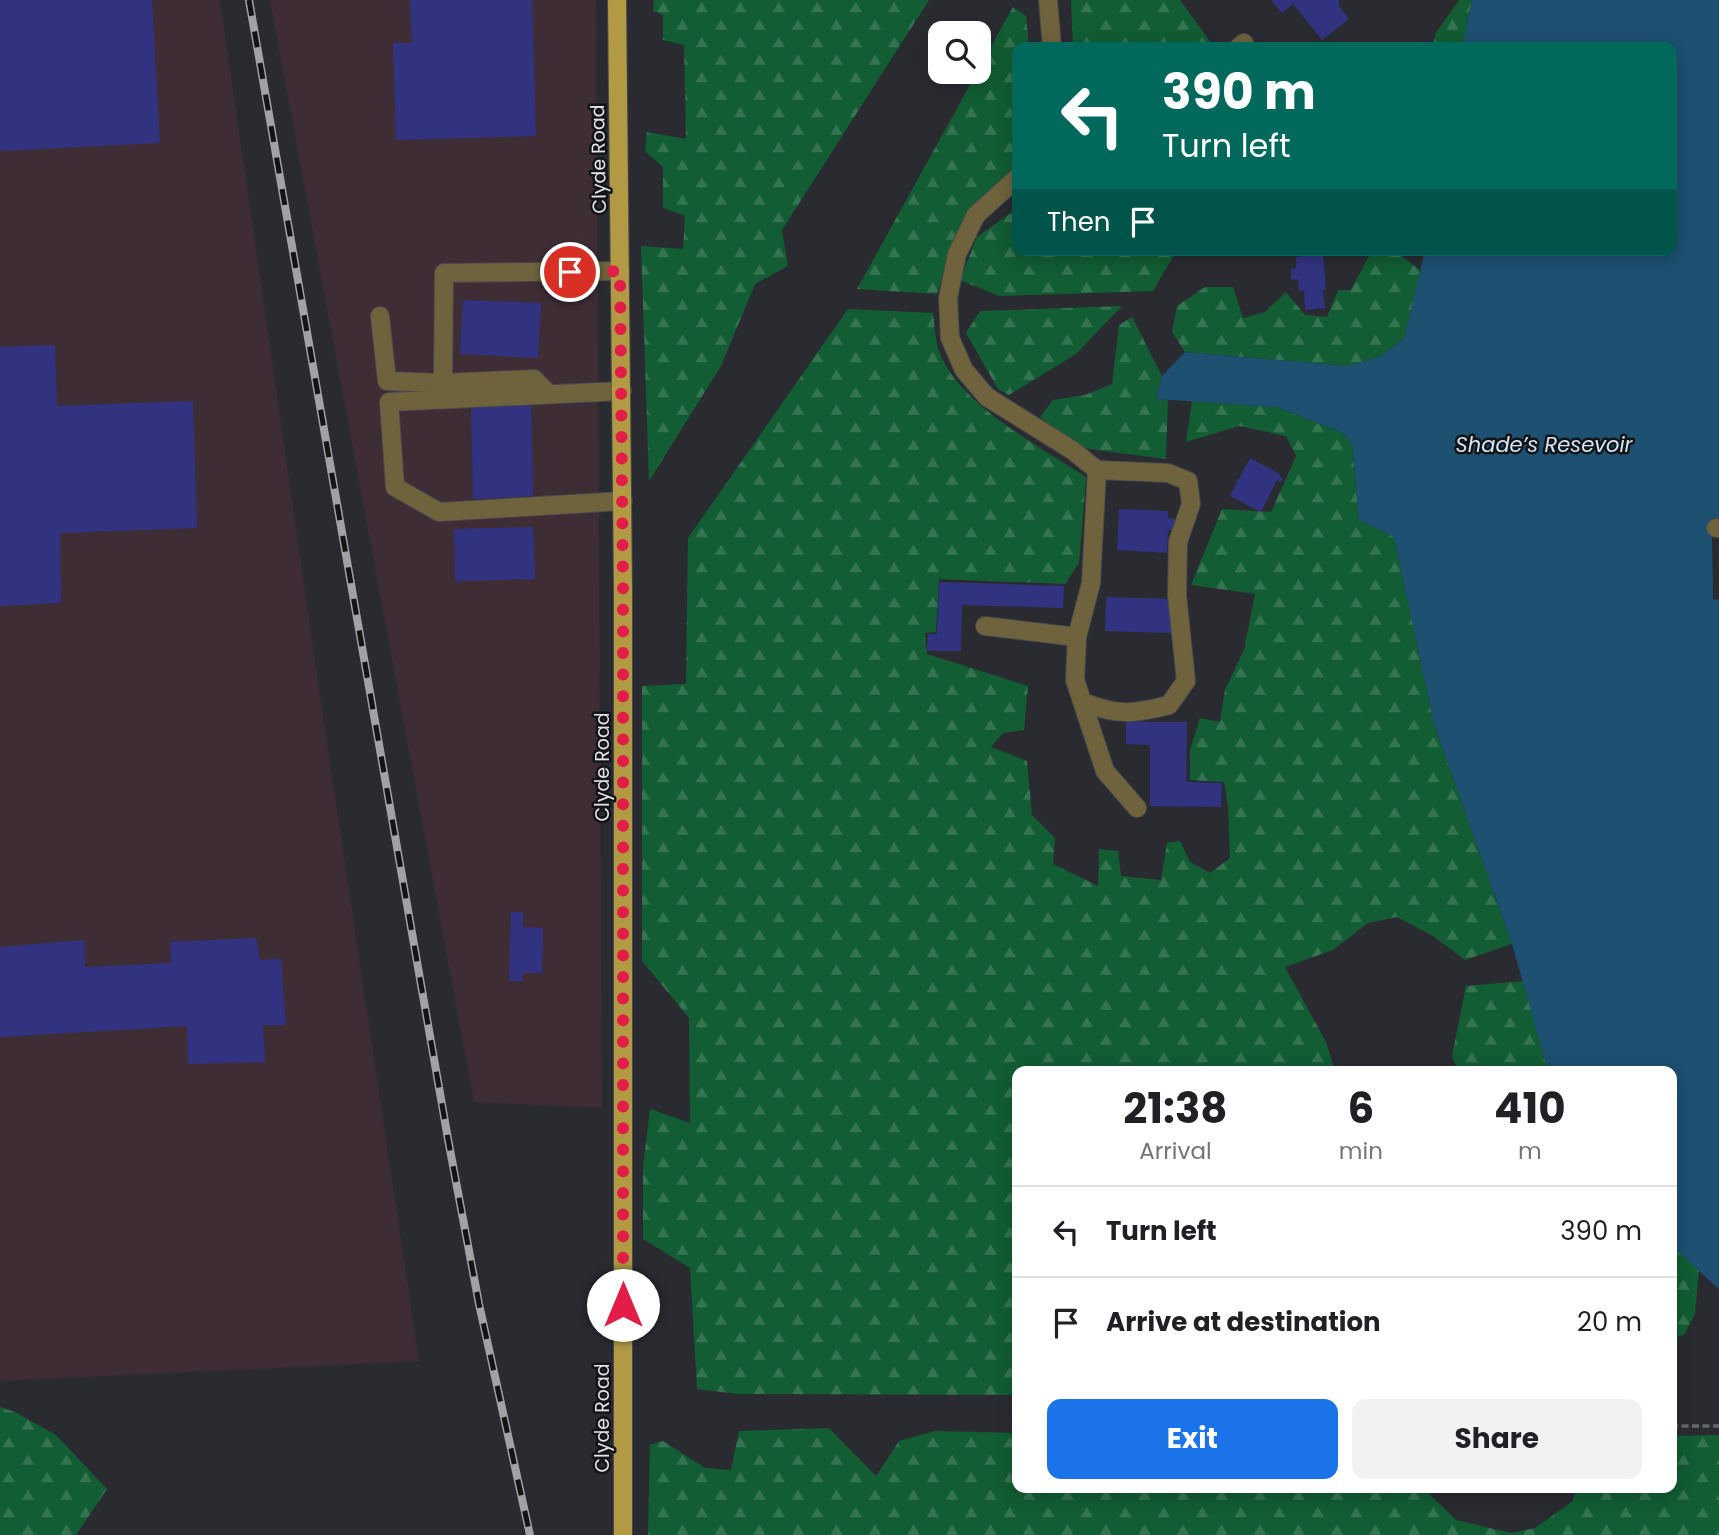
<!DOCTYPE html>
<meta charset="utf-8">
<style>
body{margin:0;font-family:Poppins,sans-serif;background:#f2f2f2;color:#202124;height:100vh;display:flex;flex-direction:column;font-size:26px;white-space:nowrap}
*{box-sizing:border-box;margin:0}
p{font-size:23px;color:#757577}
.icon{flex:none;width:38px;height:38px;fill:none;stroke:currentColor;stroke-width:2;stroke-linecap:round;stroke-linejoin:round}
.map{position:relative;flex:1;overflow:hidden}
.side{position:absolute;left:1012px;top:1066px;width:665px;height:427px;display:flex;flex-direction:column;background:#fff;border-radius:14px;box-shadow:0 4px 18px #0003}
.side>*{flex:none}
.top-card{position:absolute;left:1012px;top:42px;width:665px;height:214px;border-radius:14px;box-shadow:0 4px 18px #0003;background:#00695c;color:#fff;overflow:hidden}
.controls{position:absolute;left:928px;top:21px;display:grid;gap:14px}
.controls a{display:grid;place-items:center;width:63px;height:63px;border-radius:14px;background:#fff;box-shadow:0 4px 18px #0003;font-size:35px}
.pin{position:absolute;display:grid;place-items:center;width:60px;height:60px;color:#fff;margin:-30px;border:4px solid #fff;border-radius:50%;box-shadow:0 2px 7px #0007}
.me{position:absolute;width:77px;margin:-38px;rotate:0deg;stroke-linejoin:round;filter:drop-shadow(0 0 5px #0008)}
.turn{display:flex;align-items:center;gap:24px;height:147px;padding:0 35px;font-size:32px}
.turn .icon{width:91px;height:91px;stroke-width:2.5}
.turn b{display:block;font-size:49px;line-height:60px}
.then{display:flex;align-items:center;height:66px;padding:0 35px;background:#0003;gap:14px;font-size:26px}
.eta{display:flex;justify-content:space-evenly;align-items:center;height:119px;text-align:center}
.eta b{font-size:42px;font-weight:700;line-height:49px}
.primary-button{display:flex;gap:14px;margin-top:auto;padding:14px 35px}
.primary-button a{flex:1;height:80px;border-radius:14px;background:#1a73e8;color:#fff;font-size:28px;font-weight:700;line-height:80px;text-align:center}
.primary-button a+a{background:#f2f2f2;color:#202124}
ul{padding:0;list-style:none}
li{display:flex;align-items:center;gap:21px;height:91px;padding:0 35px;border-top:2px solid #e0e0e0}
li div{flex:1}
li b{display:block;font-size:26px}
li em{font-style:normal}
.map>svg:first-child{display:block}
</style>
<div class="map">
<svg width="1719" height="1535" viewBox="0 0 1719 1535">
<defs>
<pattern id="forest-firs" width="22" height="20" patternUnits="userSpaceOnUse" patternTransform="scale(1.75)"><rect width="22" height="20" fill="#125d33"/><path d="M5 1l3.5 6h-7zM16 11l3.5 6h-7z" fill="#347451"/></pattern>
</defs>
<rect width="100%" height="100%" fill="#2a2b31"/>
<!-- industrial -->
<path fill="#3f2d36" d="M 0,0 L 220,0 L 321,703 L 419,1361 L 0,1381 Z
M 270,0 L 596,0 L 602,1108 L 474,1102 Z"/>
<!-- forest -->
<path fill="url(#forest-firs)" d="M 654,0 L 929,0 L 782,230 L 788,266 L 755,284 L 721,366 L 649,481 L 641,246 L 683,249 L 685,216 L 663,208 L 663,167 L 645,151 L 647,132 L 686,139 L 684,45 L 663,40 L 663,15 L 653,11 Z
M 1071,0 L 1180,0 L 1214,47 L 1073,47 Z
M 1459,0 L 1472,0 L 1462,47 L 1432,47 L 1436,33 Z
M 1013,7 L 1026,16 L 1029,47 L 1017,47 L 1017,166 L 983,196 L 953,241 L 937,294 L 857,289 Z
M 1012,212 L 1017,212 L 1017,250 L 1177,250 L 1153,291 L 999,296 L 960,280 L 977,237 Z
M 1398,253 L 1421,271 L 1404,339 L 1379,357 L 1347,366 L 1185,352 L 1172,332 L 1177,306 L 1205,287 L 1233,287 L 1243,318 L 1265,312 L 1286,292 L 1305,315 L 1327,317 L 1338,290 L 1351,290 L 1370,254 Z
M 1122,306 L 1076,354 L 1009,395 L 998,389 L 966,333 L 980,311 Z
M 848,309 L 933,313 C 935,327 935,344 941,356 C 963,407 1041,447 1086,477 L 1079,563 L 1065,584 L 939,579 L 936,632 L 925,633 L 927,654 L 1028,686 L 1024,730 L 1003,733 L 991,747 L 1027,761 L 1032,815 L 1055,838 L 1053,864 L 1098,886 L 1099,849 L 1118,851 L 1121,876 L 1161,880 L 1167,843 L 1180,841 L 1190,862 L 1210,873 L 1230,858 L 1228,806 L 1224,782 L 1190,780 L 1190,750 L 1200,718 L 1220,722 L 1225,690 L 1244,650 L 1255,594 L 1191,585 L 1222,509 L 1271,512 L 1296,456 L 1286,436 L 1239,426 L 1186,442 L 1192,401 L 1277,407 L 1343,433 L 1352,444 L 1359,520 L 1394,536 L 1434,724 L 1512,944 L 1465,960 L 1433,936 L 1397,917 L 1368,923 L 1333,950 L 1285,967 L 1326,1042 L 1335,1071 L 1017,1071 L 1017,1395 L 737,1394 L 697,1389 L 690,1268 L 643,1239 L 643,1166 L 650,1109 L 690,1123 L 689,1018 L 642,961 L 642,686 L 686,684 L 688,538 Z
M 1132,317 L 1162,376 L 1156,399 L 1168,400 L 1166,459 L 1081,448 L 1040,417 L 1053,400 L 1085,395 L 1112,384 L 1119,325 Z
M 1523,981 L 1548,1071 L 1458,1071 L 1452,1056 L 1466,986 Z
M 1671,1245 L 1699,1269 L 1695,1314 L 1684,1335 L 1671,1338 Z
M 0,1407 L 15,1412 L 56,1435 L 107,1489 L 76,1535 L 0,1535 Z
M 829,1428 L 876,1476 L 899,1441 L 935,1431 L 1017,1433 L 1017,1488 L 1423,1488 L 1456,1520 L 1511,1533 L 1535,1528 L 1573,1501 L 1576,1488 L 1671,1488 L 1671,1436 L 1719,1435 L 1719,1535 L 648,1535 L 650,1445 L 663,1441 L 705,1468 L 731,1470 L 739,1431 Z"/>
<!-- water -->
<path fill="#1d5071" d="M 1472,0 L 1719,0 L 1719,522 L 1712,537 L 1713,599 L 1719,600 L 1719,1289 L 1671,1245 L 1671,1071 L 1548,1071 L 1512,944 L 1434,724 L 1394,537 L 1359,520 L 1352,444 L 1343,433 L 1277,407 L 1156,399 L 1162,376 L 1185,352 L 1347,366 L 1379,357 L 1404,339 L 1425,250 L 1671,250 L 1671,47 L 1462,47 Z"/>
<!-- building -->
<path fill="#313381" d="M 0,0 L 152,0 L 160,143 L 0,151 Z
M 410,0 L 532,0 L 536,136 L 396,140 L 393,43 L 412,43 Z
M 1271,0 L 1339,0 L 1339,6 L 1349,19 L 1322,40 L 1293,4 L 1282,13 Z
M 1323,254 L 1326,290 L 1323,290 L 1325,308 L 1305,310 L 1304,290 L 1299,291 L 1298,279 L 1291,280 L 1291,269 L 1296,268 L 1296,257 Z
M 463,300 L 541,303 L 538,358 L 460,354 Z
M 55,345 L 57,406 L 193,401 L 197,528 L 60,533 L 61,603 L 0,606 L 0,347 Z
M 531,399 L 533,496 L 473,499 L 471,402 Z
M 1250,458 L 1280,474 L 1279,476 L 1283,478 L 1281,482 L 1277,480 L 1261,512 L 1230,496 L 1237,482 L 1235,481 L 1239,479 Z
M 1119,509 L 1168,511 L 1168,518 L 1175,519 L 1175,530 L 1168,530 L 1167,553 L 1117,550 Z
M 533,527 L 535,579 L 455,581 L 454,529 Z
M 939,582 L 1064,586 L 1063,608 L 962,605 L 961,651 L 927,651 L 928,634 L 937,634 Z
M 1106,597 L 1172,599 L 1171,633 L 1105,631 Z
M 1126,722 L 1187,722 L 1186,782 L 1222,783 L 1221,807 L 1150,806 L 1150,745 L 1126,744 Z
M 511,912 L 523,912 L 523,927 L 543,928 L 542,973 L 523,973 L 523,981 L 509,981 Z
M 256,938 L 260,960 L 281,959 L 286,1025 L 263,1025 L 265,1062 L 188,1064 L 187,1026 L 0,1037 L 0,947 L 84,940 L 85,967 L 171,963 L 170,942 Z"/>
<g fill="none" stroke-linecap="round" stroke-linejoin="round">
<!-- minor casing -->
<g stroke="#48494e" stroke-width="20">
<path id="minor" d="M 1048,0 L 1052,47
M 1239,47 L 1244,43
M 1017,178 L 976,215 L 957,254 L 948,298 L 950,338 L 964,370 L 987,397 L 1072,450 L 1097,470 L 1168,473 L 1188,481 L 1191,504 L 1178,542 L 1177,595 L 1186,681 L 1169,705 C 1134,714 1117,716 1083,702
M 380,316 L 387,381 L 443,383
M 622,391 L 389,402 L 395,487 L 439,512 L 623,501
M 547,392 L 534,379 L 443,383 L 444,273 L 620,271
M 1097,470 L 1091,583 L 1077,637 L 1075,680 L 1105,771 L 1137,808
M 1716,528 L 1719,528
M 985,626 L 1077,637"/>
</g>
<!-- major casing -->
<g stroke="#48494e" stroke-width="20">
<path id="major" d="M 617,0 L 623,591 L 623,1535"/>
</g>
<!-- path -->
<path stroke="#66666c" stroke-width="3.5" stroke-dasharray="7 3.5" stroke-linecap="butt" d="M 1671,1426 L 1719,1426"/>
<!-- minor -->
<use href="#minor" stroke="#6e633c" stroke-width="18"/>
<!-- major -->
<use href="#major" stroke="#b19a43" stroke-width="18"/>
<!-- rail casing -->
<g stroke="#a1a1a6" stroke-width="8">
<path id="rail" d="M 249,0 L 448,1139 L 479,1304 L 530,1535"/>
</g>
<!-- rail -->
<use href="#rail" stroke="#131416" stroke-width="5" stroke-dasharray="16" stroke-linecap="butt"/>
</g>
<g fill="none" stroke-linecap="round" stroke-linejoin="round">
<!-- route -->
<path stroke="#e11d48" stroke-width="12" stroke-dasharray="0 21.6" d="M 570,272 L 620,271 L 623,591 L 623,1305"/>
</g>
<g text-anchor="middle" stroke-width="5" stroke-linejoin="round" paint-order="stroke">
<!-- street labels -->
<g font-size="19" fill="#e5e5e9" stroke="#131416">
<text transform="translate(598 159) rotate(-91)" y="7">Clyde Road</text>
<text transform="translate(602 767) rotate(-90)" y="7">Clyde Road</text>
<text transform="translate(602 1418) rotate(-90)" y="7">Clyde Road</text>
</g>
<!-- water labels -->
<g font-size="21" font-style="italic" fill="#d1e6f6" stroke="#131416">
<text x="1544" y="452">Shade’s Resevoir</text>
</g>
</g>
</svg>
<div class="controls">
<a><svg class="icon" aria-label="search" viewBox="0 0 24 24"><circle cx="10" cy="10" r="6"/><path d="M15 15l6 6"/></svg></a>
</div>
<div class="pin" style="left:570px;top:272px;background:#d93025"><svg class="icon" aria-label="arrive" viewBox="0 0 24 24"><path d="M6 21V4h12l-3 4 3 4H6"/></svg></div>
<svg class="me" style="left:623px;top:1305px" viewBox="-20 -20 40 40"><circle r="19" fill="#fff"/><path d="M0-13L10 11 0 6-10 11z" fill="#e11d48"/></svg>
<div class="top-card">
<div class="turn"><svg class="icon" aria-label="left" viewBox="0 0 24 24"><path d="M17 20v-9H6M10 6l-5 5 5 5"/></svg><div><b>390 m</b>Turn left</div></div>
<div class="then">Then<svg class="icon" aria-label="arrive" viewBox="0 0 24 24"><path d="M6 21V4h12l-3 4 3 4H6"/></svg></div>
</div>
<section class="side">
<div class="eta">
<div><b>21:38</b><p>Arrival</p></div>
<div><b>6</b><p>min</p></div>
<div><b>410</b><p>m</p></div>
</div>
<ul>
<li><svg class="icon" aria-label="left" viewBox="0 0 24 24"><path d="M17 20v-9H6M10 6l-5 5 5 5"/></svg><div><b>Turn left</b></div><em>390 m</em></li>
<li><svg class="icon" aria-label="arrive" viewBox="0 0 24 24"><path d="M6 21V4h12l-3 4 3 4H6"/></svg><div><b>Arrive at destination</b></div><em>20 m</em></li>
</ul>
<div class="primary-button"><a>Exit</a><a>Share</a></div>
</section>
</div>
